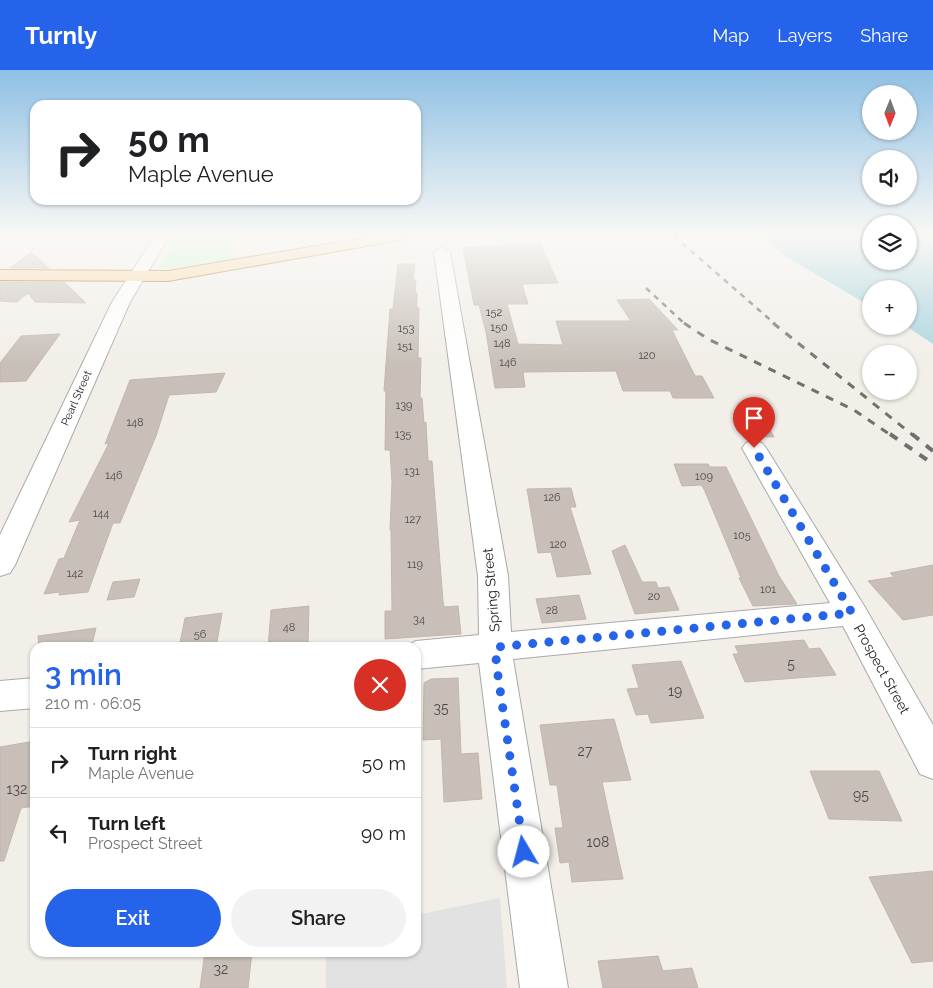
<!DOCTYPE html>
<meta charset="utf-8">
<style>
body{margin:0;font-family:Raleway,sans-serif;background:#f2f2f2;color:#202124;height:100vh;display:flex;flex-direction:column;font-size:19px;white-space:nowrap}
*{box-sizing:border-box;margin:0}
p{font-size:16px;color:#757577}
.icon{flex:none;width:28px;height:28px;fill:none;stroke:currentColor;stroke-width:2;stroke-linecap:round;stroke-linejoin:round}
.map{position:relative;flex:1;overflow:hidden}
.drawer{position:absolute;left:30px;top:572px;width:391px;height:315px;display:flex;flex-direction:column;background:#fff;border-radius:15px;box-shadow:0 1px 4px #0004}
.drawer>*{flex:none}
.top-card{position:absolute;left:30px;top:30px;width:391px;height:105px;border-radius:15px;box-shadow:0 1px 4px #0004;background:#fff;color:#202124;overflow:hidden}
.needle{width:32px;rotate:181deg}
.buttons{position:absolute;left:862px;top:15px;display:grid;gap:10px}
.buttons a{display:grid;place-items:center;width:55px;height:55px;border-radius:50%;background:#fff;box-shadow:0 1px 4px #0004;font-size:25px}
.pin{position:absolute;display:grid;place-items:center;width:42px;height:42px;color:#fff;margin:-51px -21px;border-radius:50% 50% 50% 0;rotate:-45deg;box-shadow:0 0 5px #0007}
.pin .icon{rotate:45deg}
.me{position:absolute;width:55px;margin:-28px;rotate:352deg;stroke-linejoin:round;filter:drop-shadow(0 0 4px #0008)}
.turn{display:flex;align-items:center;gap:18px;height:105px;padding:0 15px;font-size:22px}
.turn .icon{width:65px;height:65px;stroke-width:2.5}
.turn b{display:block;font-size:35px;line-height:42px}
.round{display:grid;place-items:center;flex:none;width:52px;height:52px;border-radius:26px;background:#f2f2f2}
.summary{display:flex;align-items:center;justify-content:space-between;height:85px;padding:0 15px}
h1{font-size:30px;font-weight:600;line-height:38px;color:#2563eb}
.primary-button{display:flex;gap:10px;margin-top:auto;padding:10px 15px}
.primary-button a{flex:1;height:58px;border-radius:30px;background:#2563eb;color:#fff;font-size:20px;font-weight:600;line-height:58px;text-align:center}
.primary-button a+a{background:#f2f2f2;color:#202124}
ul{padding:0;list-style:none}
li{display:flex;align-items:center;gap:15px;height:70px;padding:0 15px;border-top:1px solid #e0e0e0}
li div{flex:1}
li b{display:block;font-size:19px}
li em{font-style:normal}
header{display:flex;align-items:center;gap:30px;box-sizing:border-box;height:70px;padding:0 25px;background:#2563eb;color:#fff}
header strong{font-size:24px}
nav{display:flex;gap:28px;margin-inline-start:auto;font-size:18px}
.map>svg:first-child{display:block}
</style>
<header>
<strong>Turnly</strong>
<nav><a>Map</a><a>Layers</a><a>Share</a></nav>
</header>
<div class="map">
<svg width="933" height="918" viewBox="0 0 933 918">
<rect width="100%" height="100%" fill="#f2efe9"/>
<!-- park -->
<path fill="#c8facc" d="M 176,168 L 234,168 L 231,176 L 234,190 L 160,199 L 160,196 Z"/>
<!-- parking -->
<path fill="#e2e2e2" d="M 500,828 L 507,918 L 326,918 L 326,883 L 416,882 L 416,845 Z"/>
<!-- water -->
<path fill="#aad3df" d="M 761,166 L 871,166 L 871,191 L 909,191 L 909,166 L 933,166 L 933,274 L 906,256 L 909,256 L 909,219 L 871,219 L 871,237 L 787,187 Z"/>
<!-- building -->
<path fill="#c7bfb8" stroke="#c4b6ab" d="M 540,173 L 558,213 L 522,214 L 528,234 L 507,234 L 518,274 L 563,275 L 556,251 L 631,251 L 617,230 L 649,229 L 678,260 L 672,260 L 695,306 L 702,306 L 714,328 L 673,328 L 670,321 L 623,321 L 616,301 L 523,302 L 525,317 L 495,318 L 486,262 L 479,235 L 474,235 L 463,178 Z
M 31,182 L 49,198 L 10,198 Z
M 398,194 L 415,194 L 413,210 L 416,210 L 415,223 L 417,223 L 417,238 L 419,238 L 418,288 L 421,288 L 420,328 L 422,328 L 424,353 L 426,352 L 428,391 L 432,391 L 443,531 L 444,537 L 458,536 L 461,564 L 385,569 L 385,541 L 392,541 L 391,460 L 390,460 L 392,412 L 390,380 L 385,380 L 386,321 L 384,321 L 390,239 L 393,239 Z
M 0,212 L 64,212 L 86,233 L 35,232 L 28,223 L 17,232 L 0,231 Z
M 60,264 L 26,311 L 0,312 L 0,293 L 21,266 Z
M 225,303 L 216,322 L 169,325 L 156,366 L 120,453 L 113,453 L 88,522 L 59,525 L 60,522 L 44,524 L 59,489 L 64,488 L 80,450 L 69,452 L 109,373 L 105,374 L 130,310 Z
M 735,345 L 762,345 L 774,367 L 745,366 Z
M 674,394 L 708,394 L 710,397 L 726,397 L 779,506 L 797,534 L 753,536 L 739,508 L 741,508 L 704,419 L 701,415 L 682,416 Z
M 571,418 L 576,437 L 570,437 L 591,504 L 557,507 L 551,482 L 538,483 L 527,419 Z
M 625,475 L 642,512 L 656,512 L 658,518 L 669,517 L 679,540 L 635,544 L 612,481 Z
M 933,495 L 933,545 L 903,550 L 868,511 L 894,507 L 890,503 Z
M 140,509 L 134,527 L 107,530 L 113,512 Z
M 579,525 L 586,549 L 542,553 L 536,529 Z
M 309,536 L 308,574 L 268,578 L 271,540 Z
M 222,543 L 216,578 L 179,578 L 185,548 Z
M 96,558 L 91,578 L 39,578 L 38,566 Z
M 804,570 L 809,579 L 820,578 L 836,605 L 745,612 L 733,584 L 739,584 L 735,576 Z
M 681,591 L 704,648 L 651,653 L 648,644 L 636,645 L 627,619 L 639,618 L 632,595 Z
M 458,608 L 461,684 L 478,683 L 482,729 L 444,732 L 441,669 L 423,670 L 424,613 L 431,609 Z
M 614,649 L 631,710 L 602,712 L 623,809 L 572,812 L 569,792 L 560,793 L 555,758 L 563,758 L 557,715 L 550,715 L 540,655 Z
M 35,671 L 35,736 L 21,738 L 4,791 L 0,791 L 0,677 Z
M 810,701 L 879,701 L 902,751 L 829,749 Z
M 933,801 L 933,891 L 912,893 L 869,807 Z
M 205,882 L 252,882 L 248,918 L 200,918 Z
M 658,886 L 663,901 L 692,898 L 698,918 L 603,918 L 598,891 Z"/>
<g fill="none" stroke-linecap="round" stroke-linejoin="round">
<!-- minor casing -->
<g stroke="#a9a9a9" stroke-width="2">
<path id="minor" d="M 155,166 L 169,166 L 130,232 L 15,495 L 10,503 L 0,506 L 0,465 L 112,232 Z
M 442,177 L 450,182 L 508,506 L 511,562 L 830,533 L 742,378 L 746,373 L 754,371 L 762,373 L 766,378 L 863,534 L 933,655 L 933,709 L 920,704 L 843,556 L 513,589 L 568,918 L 520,918 L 479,593 L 416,599 L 416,578 L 403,578 L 416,571 L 479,565 L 478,506 L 434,182 Z
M 35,608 L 35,638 L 0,641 L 0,611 Z"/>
</g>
<!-- major casing -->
<g stroke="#a06b00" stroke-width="2">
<path id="major" d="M 375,166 L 408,166 L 401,170 L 168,211 L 0,210 L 0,200 L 168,201 Z"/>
</g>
<!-- minor -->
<use href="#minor" fill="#fff" fill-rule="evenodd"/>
<!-- major -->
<use href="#major" fill="#fcd6a4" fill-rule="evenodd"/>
<!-- rail-far2 -->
<path stroke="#707070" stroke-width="2.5" stroke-dasharray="5.5 5.5" stroke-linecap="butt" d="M 674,166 L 775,254
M 646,218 L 685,254"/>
<!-- rail-far1 -->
<path stroke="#707070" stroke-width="3" stroke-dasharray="8 8" stroke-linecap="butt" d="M 684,253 L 708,269 L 854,340 L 892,366
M 773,253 L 914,366"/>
<!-- rail -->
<path stroke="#707070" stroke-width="4" stroke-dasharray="9 9" stroke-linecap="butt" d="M 890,364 L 933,394
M 912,364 L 933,381"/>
</g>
<!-- sky -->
<linearGradient id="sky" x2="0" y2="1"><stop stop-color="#8fc0e4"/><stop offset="0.56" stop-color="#f9f8f5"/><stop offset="1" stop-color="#f9f8f5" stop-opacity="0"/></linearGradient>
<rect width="933" height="295" fill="url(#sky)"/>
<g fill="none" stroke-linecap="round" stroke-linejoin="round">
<!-- route -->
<path stroke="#2563eb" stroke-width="9" stroke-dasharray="0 16.2" d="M 524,782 L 496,592 L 497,577 L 852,543 L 754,378"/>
</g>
<g text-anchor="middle" stroke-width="4" stroke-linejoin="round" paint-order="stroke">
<!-- number labels -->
<g font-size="11" fill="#4b4948">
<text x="494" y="246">152</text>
<text x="499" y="261">150</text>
<text x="406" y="262">153</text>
<text x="502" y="277">148</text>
<text x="405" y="280">151</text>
<text x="647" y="289">120</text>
<text x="508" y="296">146</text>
<text x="404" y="339">139</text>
<text x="135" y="356">148</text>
<text x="403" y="368">135</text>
<text x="412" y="405">131</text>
<text x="114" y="409">146</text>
<text x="704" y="410">109</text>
<text x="552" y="431">126</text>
<text x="101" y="447">144</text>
<text x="413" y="453">127</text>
<text x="742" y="469">105</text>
<text x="558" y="478">120</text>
<text x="415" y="498">119</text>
<text x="75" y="507">142</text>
<text x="768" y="523">101</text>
<text x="654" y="530">20</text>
<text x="552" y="544">28</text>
<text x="419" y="553">34</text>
<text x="289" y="561">48</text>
<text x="200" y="568">56</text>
</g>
<!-- far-street labels -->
<g font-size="11" fill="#222" stroke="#fff">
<text transform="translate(76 328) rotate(-66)" y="4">Pearl Street</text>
</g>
<!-- street labels -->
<g font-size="14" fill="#222" stroke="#fff">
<text transform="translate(491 520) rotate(-95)" y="5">Spring Street</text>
<text transform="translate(882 599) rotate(61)" y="5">Prospect Street</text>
</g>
<!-- near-number labels -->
<g font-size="14" fill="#4b4948">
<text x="791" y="599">5</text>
<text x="675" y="626">19</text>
<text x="441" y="643">35</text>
<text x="585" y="686">27</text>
<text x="17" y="724">132</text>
<text x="861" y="730">95</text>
<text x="598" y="777">108</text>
<text x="221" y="904">32</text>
</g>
</g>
</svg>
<div class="buttons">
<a><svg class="needle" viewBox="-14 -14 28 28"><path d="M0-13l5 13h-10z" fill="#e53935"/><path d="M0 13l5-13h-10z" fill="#757577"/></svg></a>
<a><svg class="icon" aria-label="sound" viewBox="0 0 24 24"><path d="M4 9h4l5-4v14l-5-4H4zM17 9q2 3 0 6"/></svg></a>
<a><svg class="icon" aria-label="layers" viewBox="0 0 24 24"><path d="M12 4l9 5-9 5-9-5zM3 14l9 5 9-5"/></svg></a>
<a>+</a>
<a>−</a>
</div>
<div class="pin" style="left:754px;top:378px;background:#d93025"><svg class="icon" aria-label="arrive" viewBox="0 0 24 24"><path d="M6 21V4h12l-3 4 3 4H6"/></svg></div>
<svg class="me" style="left:524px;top:782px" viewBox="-20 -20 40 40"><circle r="19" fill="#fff"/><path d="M0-13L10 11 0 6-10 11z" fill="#2563eb"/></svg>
<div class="top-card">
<div class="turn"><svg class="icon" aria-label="right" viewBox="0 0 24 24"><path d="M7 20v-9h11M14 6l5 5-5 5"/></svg><div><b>50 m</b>Maple Avenue</div></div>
</div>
<section class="drawer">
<div class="summary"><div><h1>3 min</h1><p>210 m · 06:05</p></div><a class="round" style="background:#d93025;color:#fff"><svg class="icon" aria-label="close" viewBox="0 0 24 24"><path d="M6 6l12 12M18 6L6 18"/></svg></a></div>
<ul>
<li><svg class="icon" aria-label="right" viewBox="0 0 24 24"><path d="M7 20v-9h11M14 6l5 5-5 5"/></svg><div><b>Turn right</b><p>Maple Avenue</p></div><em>50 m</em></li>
<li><svg class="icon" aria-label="left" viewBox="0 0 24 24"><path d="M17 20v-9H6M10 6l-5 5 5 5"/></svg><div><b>Turn left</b><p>Prospect Street</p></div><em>90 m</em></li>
</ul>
<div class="primary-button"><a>Exit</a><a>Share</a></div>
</section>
</div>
